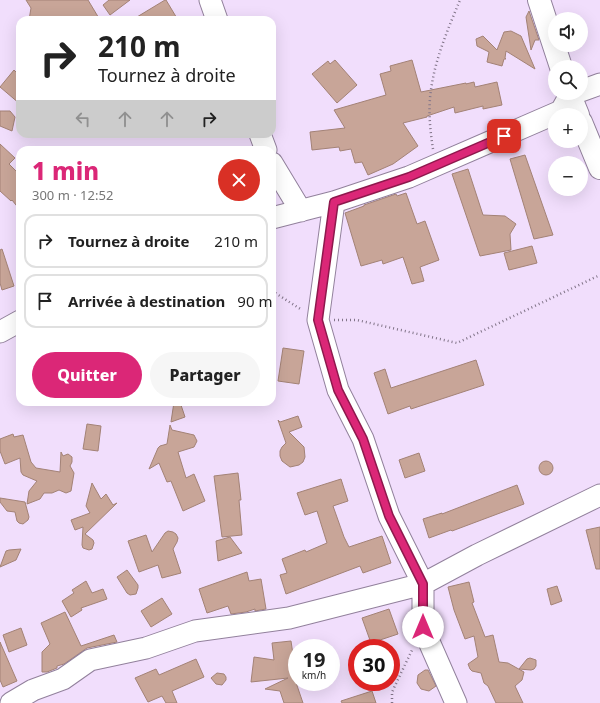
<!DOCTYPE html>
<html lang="fr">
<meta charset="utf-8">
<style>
body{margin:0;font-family:"Noto Sans",sans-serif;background:#f6f6f6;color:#222;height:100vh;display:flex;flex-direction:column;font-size:15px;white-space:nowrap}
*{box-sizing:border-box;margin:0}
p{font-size:13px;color:#767676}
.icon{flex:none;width:22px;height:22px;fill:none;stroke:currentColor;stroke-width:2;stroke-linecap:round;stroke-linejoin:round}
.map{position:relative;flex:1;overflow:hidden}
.drawer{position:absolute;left:16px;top:146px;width:260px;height:260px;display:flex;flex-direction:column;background:#fff;border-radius:12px;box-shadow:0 4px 16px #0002}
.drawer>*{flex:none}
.hud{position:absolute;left:16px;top:16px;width:260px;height:122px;border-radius:12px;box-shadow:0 4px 16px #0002;background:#fff;color:#222;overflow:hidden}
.buttons{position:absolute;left:548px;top:12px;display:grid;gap:8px}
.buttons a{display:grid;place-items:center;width:40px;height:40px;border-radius:50%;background:#fff;box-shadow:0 4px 16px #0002;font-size:20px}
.speed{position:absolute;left:288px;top:639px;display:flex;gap:8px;font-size:20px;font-weight:700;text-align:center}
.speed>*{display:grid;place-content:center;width:52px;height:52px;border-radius:50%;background:#fff;box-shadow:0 4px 16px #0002;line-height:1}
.speed small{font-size:10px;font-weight:400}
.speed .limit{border:6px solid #d22;background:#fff;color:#111}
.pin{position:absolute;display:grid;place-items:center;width:34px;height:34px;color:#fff;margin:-17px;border-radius:8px;box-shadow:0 2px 6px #0006}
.me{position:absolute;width:44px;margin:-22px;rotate:0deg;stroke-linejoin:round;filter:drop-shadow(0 0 3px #0008)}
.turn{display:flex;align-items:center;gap:14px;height:84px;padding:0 16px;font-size:18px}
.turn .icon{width:52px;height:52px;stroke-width:2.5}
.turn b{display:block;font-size:28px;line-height:34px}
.lanes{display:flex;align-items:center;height:38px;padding:0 16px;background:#0003;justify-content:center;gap:20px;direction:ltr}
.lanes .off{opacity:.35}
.round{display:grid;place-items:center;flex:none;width:42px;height:42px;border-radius:21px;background:#f6f6f6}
.head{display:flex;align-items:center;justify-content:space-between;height:68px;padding:0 16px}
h1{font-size:24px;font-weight:800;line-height:30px;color:#db2777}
.primary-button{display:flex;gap:8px;margin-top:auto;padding:8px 16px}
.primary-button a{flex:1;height:46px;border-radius:24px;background:#db2777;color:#fff;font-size:16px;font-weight:800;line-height:46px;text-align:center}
.primary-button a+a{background:#f6f6f6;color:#222}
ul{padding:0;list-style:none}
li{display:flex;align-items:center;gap:12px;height:54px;margin:0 8px 6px;padding:0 8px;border:2px solid #e0e0e0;border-radius:12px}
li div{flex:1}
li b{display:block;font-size:15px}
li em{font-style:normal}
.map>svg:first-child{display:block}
</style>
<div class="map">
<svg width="600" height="703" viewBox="0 0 600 703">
<rect width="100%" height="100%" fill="#f1defc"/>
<!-- building -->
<path fill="#c8a598" stroke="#a38276" d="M 26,0 L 88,0 L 100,20 L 29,20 L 31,8 Z
M 109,0 L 130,0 L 110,15 L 103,5 Z
M 165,0 L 166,0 L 178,20 L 132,20 Z
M 529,11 L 539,40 L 535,40 L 531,50 L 526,17 Z
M 511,31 L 521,36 L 535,69 L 506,51 L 505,58 L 506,59 L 504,59 L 502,66 L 487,62 L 489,52 L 477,46 L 476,39 L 483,36 L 497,50 L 504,32 Z
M 335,60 L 357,85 L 337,103 L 312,74 L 328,61 L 330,64 Z
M 412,60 L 421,92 L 466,83 L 466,84 L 474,82 L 475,87 L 497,82 L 502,105 L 483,109 L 483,106 L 455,113 L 454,107 L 427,116 L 427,117 L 403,123 L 418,146 L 393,164 L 368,175 L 362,162 L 355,163 L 351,149 L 340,151 L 339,147 L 312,150 L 310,132 L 345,128 L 334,110 L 386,95 L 380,74 L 391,71 L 390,66 Z
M 14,70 L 20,76 L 20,104 L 0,87 Z
M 0,111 L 10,111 L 15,117 L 12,131 L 0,126 Z
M 0,144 L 15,158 L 9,164 L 20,175 L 20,210 L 12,200 L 11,201 L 0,191 Z
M 525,155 L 553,235 L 534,239 L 510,159 Z
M 468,169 L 483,215 L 505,216 L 516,224 L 510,234 L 511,250 L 480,256 L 452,174 Z
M 406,193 L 417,224 L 425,221 L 439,260 L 420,267 L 424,281 L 412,284 L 403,257 L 383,264 L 382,260 L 361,266 L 345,213 L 364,206 L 364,205 L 396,194 L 397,196 Z
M 532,246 L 537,263 L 509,270 L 504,253 Z
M 2,249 L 14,286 L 2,290 L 0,283 L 0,250 Z
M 283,348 L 304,351 L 299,384 L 278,381 Z
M 476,360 L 484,385 L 411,409 L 410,406 L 388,414 L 374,373 L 385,369 L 391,388 Z
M 174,402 L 180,402 L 185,417 L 171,422 Z
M 298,416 L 302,427 L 289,432 L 304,447 L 305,457 L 303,462 L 299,465 L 290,467 L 282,461 L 280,456 L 280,451 L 282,447 L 286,443 L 278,420 L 280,422 Z
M 87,424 L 101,426 L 98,451 L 83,449 Z
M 170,425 L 172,430 L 194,435 L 197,441 L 194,447 L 178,452 L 186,478 L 194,474 L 205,501 L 183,511 L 171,481 L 167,482 L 159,463 L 149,469 L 158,448 L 160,446 L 167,444 Z
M 13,434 L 14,437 L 23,435 L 31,462 L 36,468 L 60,472 L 61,452 L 63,456 L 68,454 L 72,457 L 72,462 L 70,466 L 74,473 L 71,491 L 66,493 L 59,490 L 52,493 L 44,493 L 40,499 L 27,504 L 29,491 L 37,481 L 23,475 L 21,472 L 20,458 L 5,464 L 0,451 L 0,439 Z
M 419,453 L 425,471 L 405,478 L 399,460 Z
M539 468a7 7 0 1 1 14 0a7 7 0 1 1-14 0Z
M 238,473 L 241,500 L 239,500 L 242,535 L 222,537 L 214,476 Z
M 341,479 L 348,501 L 333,506 L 344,537 L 349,547 L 382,536 L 391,563 L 363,573 L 360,566 L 286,594 L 280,575 L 287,573 L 282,559 L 305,550 L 306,552 L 327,543 L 317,511 L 305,515 L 297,493 Z
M 92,483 L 101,499 L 106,494 L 113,505 L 117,503 L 85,534 L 93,540 L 94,543 L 92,549 L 89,550 L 83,548 L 82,545 L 83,527 L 75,530 L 71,520 L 90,513 L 86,506 Z
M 517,485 L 524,504 L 452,531 L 451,530 L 429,538 L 423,519 L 442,513 L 442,514 Z
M 0,498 L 25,502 L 29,517 L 28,520 L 23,524 L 19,523 L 17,521 L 15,512 L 7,511 L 0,502 Z
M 600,527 L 600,569 L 596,569 L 586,530 Z
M 168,531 L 173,532 L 176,534 L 178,538 L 177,542 L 173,549 L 181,573 L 162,578 L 158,565 L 139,572 L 128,541 L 146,535 L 152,552 L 165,533 Z
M 230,537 L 242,553 L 218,561 L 216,541 Z
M 21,549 L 16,560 L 0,567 L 6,551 L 9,550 Z
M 127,570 L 138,585 L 138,588 L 136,594 L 130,595 L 127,593 L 117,577 Z
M 247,572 L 249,581 L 261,579 L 266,609 L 255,611 L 255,609 L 246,612 L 231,614 L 228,606 L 207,613 L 199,589 Z
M 86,581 L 92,593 L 103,589 L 107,599 L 81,608 L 82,610 L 71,617 L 62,601 L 74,593 L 72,590 Z
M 469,582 L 474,602 L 472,603 L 485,637 L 493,635 L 499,662 L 508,663 L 524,672 L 522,680 L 515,686 L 523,703 L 496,703 L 488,686 L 484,683 L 481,673 L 472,671 L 470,669 L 468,664 L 478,657 L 474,636 L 465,639 L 454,610 L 448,587 Z
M 557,586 L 562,601 L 551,605 L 547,589 Z
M 162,598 L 172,614 L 151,627 L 141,611 Z
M 389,609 L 398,634 L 371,643 L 362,618 Z
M 65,612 L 81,646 L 114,635 L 117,642 L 87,648 L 64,664 L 57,666 L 57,668 L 47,672 L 42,672 L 42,652 L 50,644 L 41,623 Z
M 21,628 L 27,645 L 9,652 L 3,635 Z
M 291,641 L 295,668 L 291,668 L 303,703 L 284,703 L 280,691 L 265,689 L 288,678 L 251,682 L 254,657 L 274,660 L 272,643 Z
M 0,642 L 17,681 L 3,687 L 0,680 Z
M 530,658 L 536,660 L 536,666 L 534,669 L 531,670 L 519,669 L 527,659 Z
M 196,659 L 204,677 L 172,691 L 177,703 L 166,703 L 162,696 L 148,702 L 135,678 L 156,669 L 159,675 Z
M 425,670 L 428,670 L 436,686 L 429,691 L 421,689 L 417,683 L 418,675 Z
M 217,673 L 224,674 L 226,677 L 226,680 L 222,685 L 216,684 L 211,678 Z
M 372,691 L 376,703 L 342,703 L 341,701 Z"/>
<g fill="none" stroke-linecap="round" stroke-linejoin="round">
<!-- minor casing -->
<g stroke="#92819c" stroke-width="23">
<path id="minor" d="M 210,0 L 217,20
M 581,91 L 600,84
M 260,134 L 266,150
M 272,163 L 301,211
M 334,202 L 318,320 L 338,390 L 363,439 L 389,516 L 423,584 L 423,628 L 456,703
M 272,218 L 334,202 L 409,177 L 561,111 L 570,95 L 575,93
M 0,332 L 20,321
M 11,703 L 33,690 L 63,679 L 90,660 L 146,648 L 195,631 L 289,618 L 423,584 L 477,555 L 600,495"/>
</g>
<!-- major casing -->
<g stroke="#92819c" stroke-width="24">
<path id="major" d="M 539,0 L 561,67
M 569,93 L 578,115
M 581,122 L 600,168"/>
</g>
<!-- path -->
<path stroke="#827589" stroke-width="2.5" stroke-dasharray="1 3" stroke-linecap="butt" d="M 433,149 C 430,130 428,109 431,90 C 435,59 448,29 460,0
M 272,291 L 302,310
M 334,320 L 357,320 L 457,343 L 600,275
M 392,703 L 392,692 L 413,648"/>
<!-- minor -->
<use href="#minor" stroke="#fff" stroke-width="21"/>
<!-- major -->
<use href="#major" stroke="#fff" stroke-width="22"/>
</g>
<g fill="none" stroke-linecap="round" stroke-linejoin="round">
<!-- route casing -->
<g stroke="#8e194d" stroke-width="10">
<path id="route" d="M 423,627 L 423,584 L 389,516 L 363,439 L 338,390 L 318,320 L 334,202 L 409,177 L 504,136"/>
</g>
<!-- route -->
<use href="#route" stroke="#db2777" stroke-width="7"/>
</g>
</svg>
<div class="buttons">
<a><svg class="icon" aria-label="sound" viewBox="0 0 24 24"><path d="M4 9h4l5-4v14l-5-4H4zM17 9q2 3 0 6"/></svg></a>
<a><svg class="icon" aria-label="search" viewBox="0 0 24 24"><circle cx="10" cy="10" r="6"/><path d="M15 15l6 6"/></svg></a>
<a>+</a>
<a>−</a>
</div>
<div class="speed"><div>19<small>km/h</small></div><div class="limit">30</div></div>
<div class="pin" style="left:504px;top:136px;background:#d93025"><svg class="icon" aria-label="arrive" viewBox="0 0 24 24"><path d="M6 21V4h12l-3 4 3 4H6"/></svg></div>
<svg class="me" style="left:423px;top:627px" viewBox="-20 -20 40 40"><circle r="19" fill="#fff"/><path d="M0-13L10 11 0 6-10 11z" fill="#db2777"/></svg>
<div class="hud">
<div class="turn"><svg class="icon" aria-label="right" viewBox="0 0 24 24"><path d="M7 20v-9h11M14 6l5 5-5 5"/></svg><div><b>210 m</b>Tournez à droite</div></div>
<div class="lanes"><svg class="icon off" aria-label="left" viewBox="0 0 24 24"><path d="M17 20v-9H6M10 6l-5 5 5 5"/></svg><svg class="icon off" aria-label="ahead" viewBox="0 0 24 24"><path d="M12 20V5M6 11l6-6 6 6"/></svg><svg class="icon off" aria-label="ahead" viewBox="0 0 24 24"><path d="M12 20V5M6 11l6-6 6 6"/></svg><svg class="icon" aria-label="right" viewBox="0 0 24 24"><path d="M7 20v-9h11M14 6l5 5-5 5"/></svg></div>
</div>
<section class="drawer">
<div class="head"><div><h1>1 min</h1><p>300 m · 12:52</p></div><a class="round" style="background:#d93025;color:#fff"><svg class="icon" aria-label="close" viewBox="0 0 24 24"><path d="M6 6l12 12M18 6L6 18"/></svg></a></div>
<ul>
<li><svg class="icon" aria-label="right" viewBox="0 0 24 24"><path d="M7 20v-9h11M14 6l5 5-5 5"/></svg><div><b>Tournez à droite</b></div><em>210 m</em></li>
<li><svg class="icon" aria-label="arrive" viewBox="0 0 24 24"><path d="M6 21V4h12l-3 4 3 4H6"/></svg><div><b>Arrivée à destination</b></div><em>90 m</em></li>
</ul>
<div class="primary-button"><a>Quitter</a><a>Partager</a></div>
</section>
</div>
